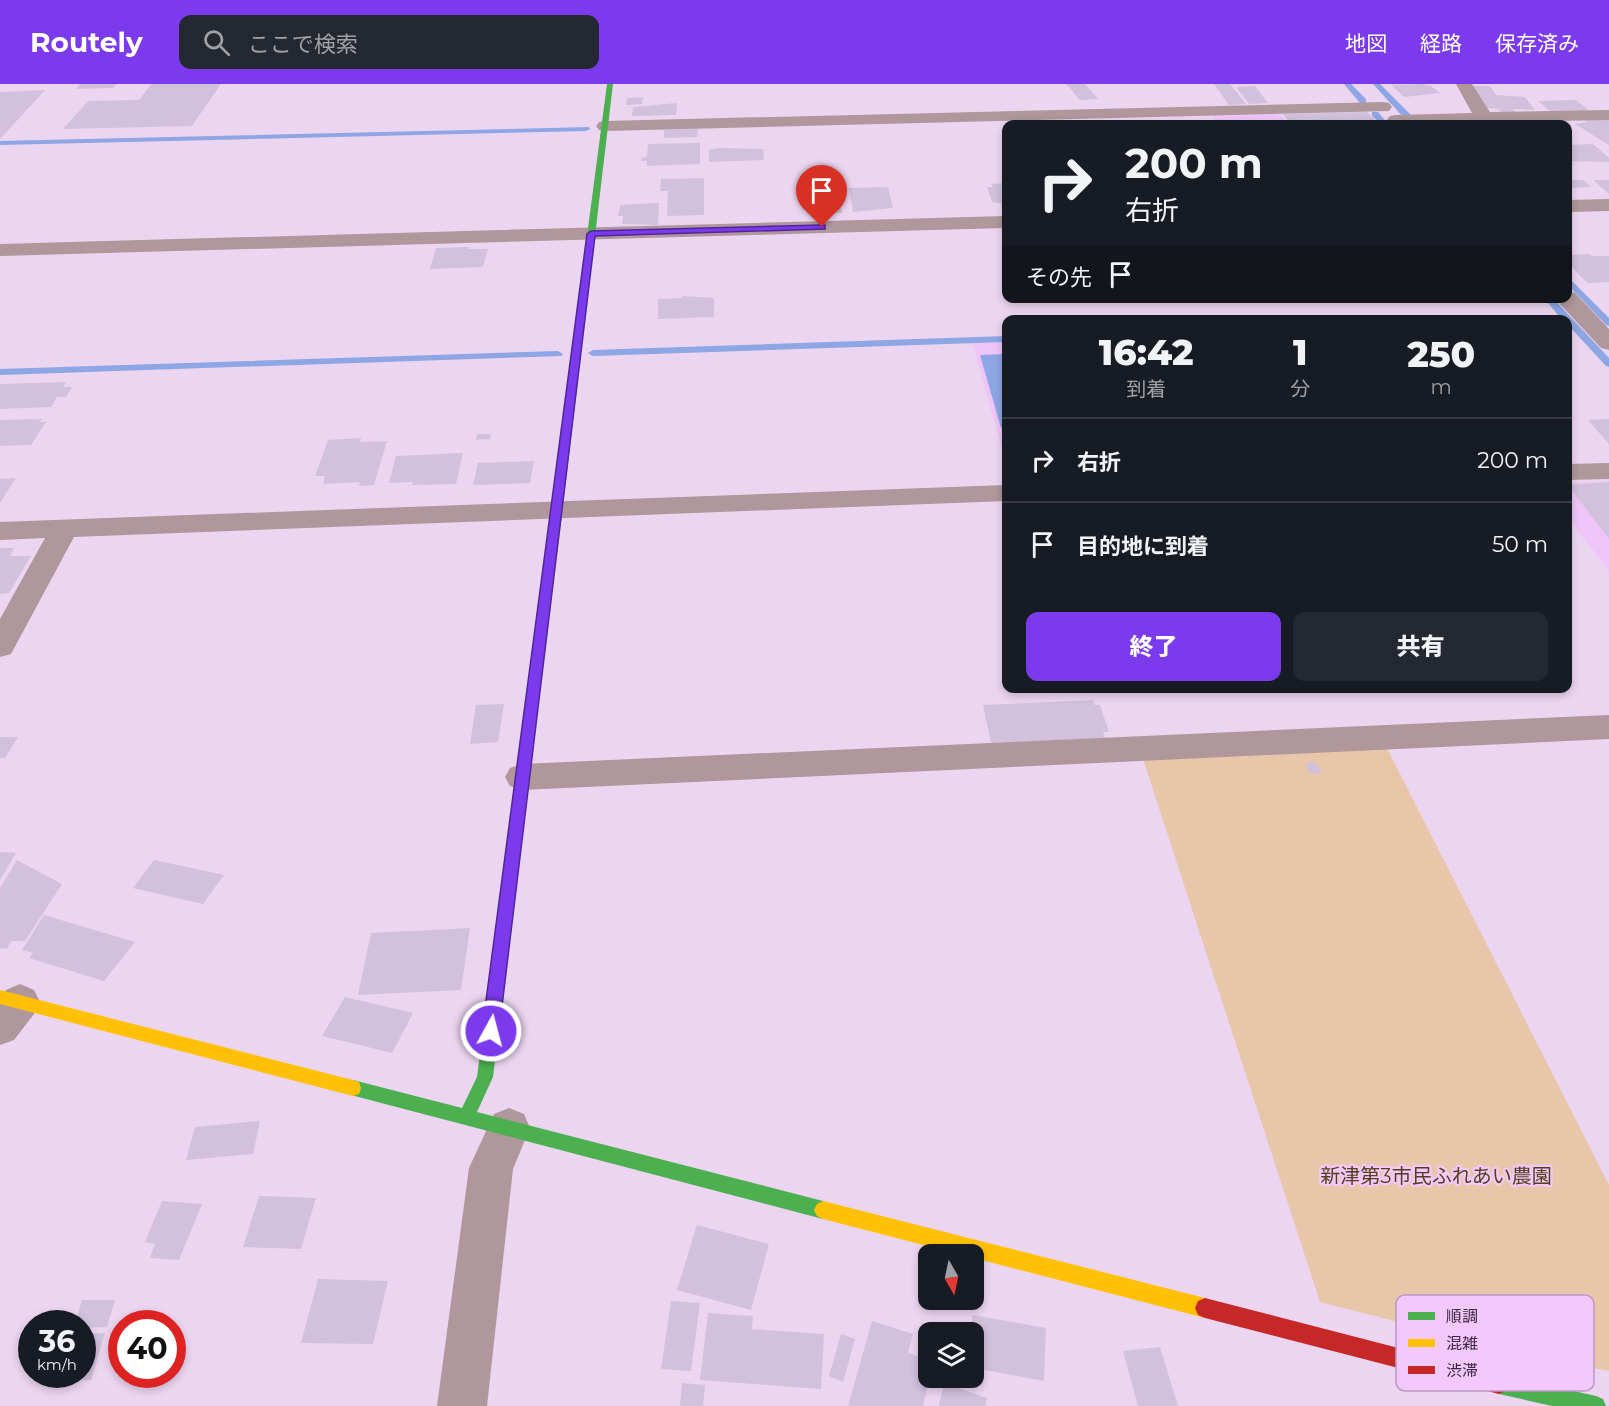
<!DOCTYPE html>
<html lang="ja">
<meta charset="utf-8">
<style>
body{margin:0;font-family:Montserrat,"Noto Sans JP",sans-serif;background:#242831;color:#f1f3f6;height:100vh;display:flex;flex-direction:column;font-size:22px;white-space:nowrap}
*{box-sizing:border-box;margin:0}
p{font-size:20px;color:#9ea1a6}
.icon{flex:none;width:33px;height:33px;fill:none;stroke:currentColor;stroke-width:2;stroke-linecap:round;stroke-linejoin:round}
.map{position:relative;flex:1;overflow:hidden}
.sheet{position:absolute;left:1002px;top:231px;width:570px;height:378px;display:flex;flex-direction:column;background:#171b24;border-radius:12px;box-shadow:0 3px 9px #0003}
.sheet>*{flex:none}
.guide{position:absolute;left:1002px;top:36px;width:570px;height:183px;border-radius:12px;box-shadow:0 3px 9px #0003;background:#171b24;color:#f1f3f6;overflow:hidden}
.needle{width:39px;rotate:171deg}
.buttons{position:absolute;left:918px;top:1160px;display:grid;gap:12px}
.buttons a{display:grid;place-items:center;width:66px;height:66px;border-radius:12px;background:#171b24;box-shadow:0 3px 9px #0003;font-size:30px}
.speed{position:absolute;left:18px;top:1226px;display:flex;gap:12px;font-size:30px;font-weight:700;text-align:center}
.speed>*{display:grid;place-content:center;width:78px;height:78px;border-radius:50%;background:#171b24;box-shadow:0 3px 9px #0003;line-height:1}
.speed small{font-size:15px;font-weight:400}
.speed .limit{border:9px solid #d22;background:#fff;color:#111}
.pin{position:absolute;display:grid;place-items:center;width:51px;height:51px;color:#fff;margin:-62px -26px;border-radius:50% 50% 50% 0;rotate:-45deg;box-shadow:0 0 6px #0007}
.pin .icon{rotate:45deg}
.me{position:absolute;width:66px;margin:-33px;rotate:7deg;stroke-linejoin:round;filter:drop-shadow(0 0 4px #0008)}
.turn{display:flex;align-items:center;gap:21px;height:126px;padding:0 24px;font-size:27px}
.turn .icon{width:78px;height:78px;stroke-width:2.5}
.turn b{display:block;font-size:42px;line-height:51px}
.then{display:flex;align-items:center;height:57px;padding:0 24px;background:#0003;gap:12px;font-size:22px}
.eta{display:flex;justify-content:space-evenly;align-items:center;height:102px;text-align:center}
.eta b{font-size:36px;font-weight:800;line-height:42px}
.action{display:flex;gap:12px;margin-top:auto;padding:12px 24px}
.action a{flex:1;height:69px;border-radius:12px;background:#7c3aed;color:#fff;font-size:24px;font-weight:800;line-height:69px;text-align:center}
.action a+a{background:#242831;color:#f1f3f6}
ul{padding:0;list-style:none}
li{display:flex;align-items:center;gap:18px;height:84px;padding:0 24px;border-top:2px solid #363941}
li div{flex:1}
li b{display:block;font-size:22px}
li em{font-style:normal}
header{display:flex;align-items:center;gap:36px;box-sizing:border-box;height:84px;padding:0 30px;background:#7c3aed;color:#fff}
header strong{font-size:28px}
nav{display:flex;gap:33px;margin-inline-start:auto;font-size:21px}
.search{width:420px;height:54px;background:#242831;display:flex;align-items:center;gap:15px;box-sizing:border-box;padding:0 21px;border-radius:12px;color:#9ea1a6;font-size:22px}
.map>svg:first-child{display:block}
</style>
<header>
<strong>Routely</strong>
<div class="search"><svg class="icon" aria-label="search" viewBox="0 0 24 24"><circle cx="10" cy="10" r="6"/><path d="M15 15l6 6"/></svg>ここで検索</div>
<nav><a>地図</a><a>経路</a><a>保存済み</a></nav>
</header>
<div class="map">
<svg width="1609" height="1322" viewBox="0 0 1609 1322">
<rect width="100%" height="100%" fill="#ecd5f1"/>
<!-- built -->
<path fill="#efc5f8" d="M 1278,29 L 1287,40 L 1219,40 L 1212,31 Z
M 1006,257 L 1006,379 L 972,258 Z
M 1609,397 L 1609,487 L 1568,434 L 1568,399 Z"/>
<!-- green -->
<path fill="#e8c6a9" d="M 1387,664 L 1609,1101 L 1609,1287 L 1523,1270 L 1320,1218 L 1143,675 Z"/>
<!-- water -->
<path fill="#8ea6e3" d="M 1006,270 L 1006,344 L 1001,344 L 980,271 Z"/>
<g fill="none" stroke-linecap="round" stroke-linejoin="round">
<!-- stream -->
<path fill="#8ea6e3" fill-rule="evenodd" d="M 1344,0 L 1351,0 L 1366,15 L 1366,19 L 1360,19 Z
M 1373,0 L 1380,0 L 1410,30 L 1410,34 L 1404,34 Z
M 1372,28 L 1378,28 L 1388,40 L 1381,40 L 1372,32 Z
M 589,43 L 590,45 L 586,47 L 0,61 L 0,57 Z
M 1568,193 L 1609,234 L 1609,242 L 1606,241 L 1568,201 Z
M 1544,214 L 1553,214 L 1609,274 L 1609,283 L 1606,282 L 1568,241 L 1568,236 L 1562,236 Z
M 1006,252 L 1006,258 L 593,272 L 588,269 L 593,266 Z
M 558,267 L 563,270 L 561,272 L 0,291 L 0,285 Z"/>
</g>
<!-- building -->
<path fill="#d1c1dc" d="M 80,0 L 117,0 L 113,4 L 76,5 Z
M 151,0 L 221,0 L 192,42 L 63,45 L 88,17 L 139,16 Z
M 1066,0 L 1085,0 L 1098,15 L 1080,16 Z
M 1214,0 L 1230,0 L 1246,20 L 1229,21 Z
M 1422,0 L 1431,2 L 1440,9 L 1404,13 L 1391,1 Z
M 1255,2 L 1268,19 L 1249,20 L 1236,3 Z
M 1472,2 L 1490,2 L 1496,11 L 1525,13 L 1535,26 L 1513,25 L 1518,29 L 1503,29 L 1498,25 L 1511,25 L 1486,24 Z
M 45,6 L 0,55 L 0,8 Z
M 643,13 L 642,20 L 626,21 L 627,14 Z
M 1576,16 L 1590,27 L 1551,28 L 1538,17 Z
M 677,19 L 676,31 L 632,32 L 633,23 Z
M 1367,28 L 1379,40 L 1291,40 L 1283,30 Z
M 1609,34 L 1609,61 L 1575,40 L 1588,38 L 1582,35 Z
M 698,45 L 697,53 L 664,54 L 664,46 Z
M 700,59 L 700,80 L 647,82 L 647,77 L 641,77 L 642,74 L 647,73 L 648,60 Z
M 1593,60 L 1609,74 L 1609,78 L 1570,77 L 1568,76 L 1568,61 Z
M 719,64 L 763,65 L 764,76 L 709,78 L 709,66 Z
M 704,94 L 704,131 L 667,132 L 668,107 L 660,107 L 661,95 Z
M 1568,96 L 1583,96 L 1591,103 L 1568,104 Z
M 1593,96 L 1609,96 L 1609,110 Z
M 1006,99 L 1006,120 L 992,118 L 987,103 L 993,103 L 991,100 Z
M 888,103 L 893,124 L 853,128 L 849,104 Z
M 831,113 L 840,113 L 842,129 L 834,129 Z
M 659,119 L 658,141 L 622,140 L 623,132 L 618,132 L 620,121 Z
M 469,163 L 469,165 L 488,165 L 483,183 L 430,185 L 436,164 Z
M 1590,170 L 1592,172 L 1609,172 L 1609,198 L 1587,199 L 1568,179 L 1568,171 Z
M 682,212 L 714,214 L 714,233 L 658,235 L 658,215 L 682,214 Z
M 66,298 L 63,303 L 72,303 L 66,313 L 57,313 L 51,323 L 0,325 L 0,300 Z
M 42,335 L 40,338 L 46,338 L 31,361 L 0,362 L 0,336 Z
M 1609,335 L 1609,360 L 1588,336 Z
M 477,350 L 491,350 L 490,355 L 476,356 Z
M 361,354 L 360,358 L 387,357 L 374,401 L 359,402 L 360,398 L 323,400 L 325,392 L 315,392 L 328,356 Z
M 463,369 L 456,400 L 412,401 L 413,398 L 389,399 L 396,372 Z
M 534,377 L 530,399 L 473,401 L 478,379 Z
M 16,394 L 0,419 L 0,395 Z
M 1609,398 L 1609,455 L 1568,401 Z
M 0,464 L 14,464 L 10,472 L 31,472 L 9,509 L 0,510 Z
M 1093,616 L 1095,621 L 1100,621 L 1109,648 L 1103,648 L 1105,654 L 991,659 L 983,621 Z
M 504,620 L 498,658 L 470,660 L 476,621 Z
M 0,653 L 18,653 L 5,674 L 0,674 Z
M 1316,678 L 1321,689 L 1310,690 L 1305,679 Z
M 0,768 L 16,769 L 0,796 Z
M 17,776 L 62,800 L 25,857 L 11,857 L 7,865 L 0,864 L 0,804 Z
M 154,776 L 224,791 L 203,820 L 133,804 Z
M 44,831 L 135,858 L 104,897 L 29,874 L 33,869 L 22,866 Z
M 470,844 L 461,906 L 358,911 L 371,849 Z
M 345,913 L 413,929 L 392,969 L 322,952 Z
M 260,1037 L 253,1070 L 186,1076 L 195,1043 Z
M 259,1112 L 316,1114 L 301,1165 L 243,1163 Z
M 162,1117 L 202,1120 L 179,1176 L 150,1174 L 155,1160 L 145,1158 Z
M 697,1141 L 769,1160 L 751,1226 L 677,1206 Z
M 318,1195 L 388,1197 L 373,1260 L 301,1259 Z
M 82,1216 L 115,1216 L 107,1243 L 82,1244 L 82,1239 L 75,1239 Z
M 671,1217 L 700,1219 L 691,1287 L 661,1285 Z
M 708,1229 L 753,1232 L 752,1245 L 824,1250 L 821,1305 L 700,1296 Z
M 972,1231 L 1046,1244 L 1044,1297 L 974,1284 Z
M 872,1237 L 913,1250 L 908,1269 L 928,1276 L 930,1293 L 923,1322 L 848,1322 Z
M 105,1249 L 91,1296 L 46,1297 L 49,1290 L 82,1290 L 82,1250 Z
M 841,1250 L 855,1255 L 843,1298 L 829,1292 Z
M 1160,1263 L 1178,1322 L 1138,1322 L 1123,1267 Z
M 682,1299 L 705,1301 L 703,1322 L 680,1322 Z
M 944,1299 L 987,1314 L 985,1322 L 939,1322 Z"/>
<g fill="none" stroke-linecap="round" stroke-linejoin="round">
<!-- street -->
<path fill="#af979b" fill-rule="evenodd" d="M 1456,0 L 1472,0 L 1490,28 L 1609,26 L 1609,36 L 1393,40 L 1387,36 L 1390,32 L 1396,31 L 1472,29 Z
M 1383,18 L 1389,19 L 1392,23 L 1389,27 L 605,47 L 599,46 L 596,42 L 599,38 L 605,37 Z
M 1609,115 L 1609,127 L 1568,128 L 1568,116 Z
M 1006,132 L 1006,144 L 0,172 L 0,160 Z
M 1568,207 L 1575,209 L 1609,245 L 1609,266 L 1601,264 L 1559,219 L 1556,214 L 1568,214 Z
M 1609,379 L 1609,395 L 1568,396 L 1568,380 Z
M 1006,401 L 1006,417 L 74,453 L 11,570 L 0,573 L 0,535 L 45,454 L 0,456 L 0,438 Z
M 1609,631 L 1609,655 L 522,706 L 510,702 L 505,693 L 510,684 L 522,680 Z
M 20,900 L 34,906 L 40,918 L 34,930 L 14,956 L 0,961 L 0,913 L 6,906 Z
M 509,1024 L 524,1030 L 530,1044 L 513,1085 L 487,1322 L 437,1322 L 469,1084 L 494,1030 Z"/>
<!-- fast -->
<path fill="#4caf50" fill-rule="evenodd" d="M 607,0 L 613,0 L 560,448 L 554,452 L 548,448 Z
M 518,722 L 523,724 L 525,728 L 493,993 L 477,1028 L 823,1117 L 829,1120 L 832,1126 L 829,1132 L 823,1135 L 347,1010 L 345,1004 L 347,998 L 353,996 L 462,1024 L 477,993 L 511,728 L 513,724 Z
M 1499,1290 L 1596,1312 L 1603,1315 L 1606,1322 L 1552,1322 L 1499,1310 L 1492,1307 L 1489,1300 L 1492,1293 Z"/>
<!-- slow -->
<path fill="#ffc107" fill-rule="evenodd" d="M 554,444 L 560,448 L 525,728 L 523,732 L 513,732 L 511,728 L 548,448 Z
M 0,906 L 353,996 L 359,998 L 361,1004 L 359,1010 L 353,1012 L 0,920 Z
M 823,1117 L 1205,1214 L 1212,1217 L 1215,1224 L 1212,1231 L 1205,1234 L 974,1174 L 974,1170 L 958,1170 L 823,1135 L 817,1132 L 814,1126 L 817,1120 Z"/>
<!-- jam -->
<path fill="#c62828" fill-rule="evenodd" d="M 1205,1214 L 1499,1290 L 1506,1293 L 1509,1300 L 1506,1307 L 1499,1310 L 1205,1234 L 1198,1231 L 1195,1224 L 1198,1217 Z"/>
</g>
<!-- route -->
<path fill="#7c3aed" stroke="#51269a" stroke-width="1.5" d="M 822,141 L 825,141 L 825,145 L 595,152 L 499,947 L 496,953 L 491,955 L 485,953 L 482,947 L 587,150 L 591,147 Z"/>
<g text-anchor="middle" stroke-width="4.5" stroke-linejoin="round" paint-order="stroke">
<!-- near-park labels -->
<g font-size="20" fill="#543f19" stroke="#f3c9fd">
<text x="1436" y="1099">新津第3市民ふれあい農園</text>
</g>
</g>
<!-- legend -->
<rect x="1396" y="1211" width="198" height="96" rx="9" fill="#f3c9fd" stroke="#bc98c4" stroke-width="1.5"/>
<rect x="1408" y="1228" width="27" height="8" fill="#4caf50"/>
<rect x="1408" y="1255" width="27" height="8" fill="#ffc107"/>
<rect x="1408" y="1282" width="27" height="8" fill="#c62828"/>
<g font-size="16" fill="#3c2740">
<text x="1446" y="1238">順調</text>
<text x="1446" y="1265">混雑</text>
<text x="1446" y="1292">渋滞</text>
</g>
</svg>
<div class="buttons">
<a><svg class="needle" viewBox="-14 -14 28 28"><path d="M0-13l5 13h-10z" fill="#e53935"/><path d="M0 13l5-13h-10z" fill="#9ea1a6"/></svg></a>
<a><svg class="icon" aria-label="layers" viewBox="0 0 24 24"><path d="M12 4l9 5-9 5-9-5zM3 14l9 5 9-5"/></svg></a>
</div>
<div class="speed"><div>36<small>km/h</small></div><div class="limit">40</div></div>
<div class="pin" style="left:822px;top:143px;background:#d93025"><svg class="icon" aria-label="arrive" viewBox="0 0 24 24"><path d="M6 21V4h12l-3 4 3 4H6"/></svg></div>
<svg class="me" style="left:491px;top:947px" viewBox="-20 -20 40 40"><circle r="17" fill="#7c3aed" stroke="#fff" stroke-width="3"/><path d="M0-11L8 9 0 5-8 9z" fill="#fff"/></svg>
<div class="guide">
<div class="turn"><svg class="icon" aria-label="right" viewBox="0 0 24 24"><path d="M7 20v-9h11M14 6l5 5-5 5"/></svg><div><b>200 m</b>右折</div></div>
<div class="then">その先<svg class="icon" aria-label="arrive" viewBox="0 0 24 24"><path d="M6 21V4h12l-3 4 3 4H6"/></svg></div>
</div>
<section class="sheet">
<div class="eta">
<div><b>16:42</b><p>到着</p></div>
<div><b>1</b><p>分</p></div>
<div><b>250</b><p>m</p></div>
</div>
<ul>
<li><svg class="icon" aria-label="right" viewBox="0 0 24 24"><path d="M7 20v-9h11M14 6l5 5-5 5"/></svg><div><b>右折</b></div><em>200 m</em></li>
<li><svg class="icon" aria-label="arrive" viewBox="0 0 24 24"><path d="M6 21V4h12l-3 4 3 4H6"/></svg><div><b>目的地に到着</b></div><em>50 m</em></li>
</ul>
<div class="action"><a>終了</a><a>共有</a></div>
</section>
</div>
